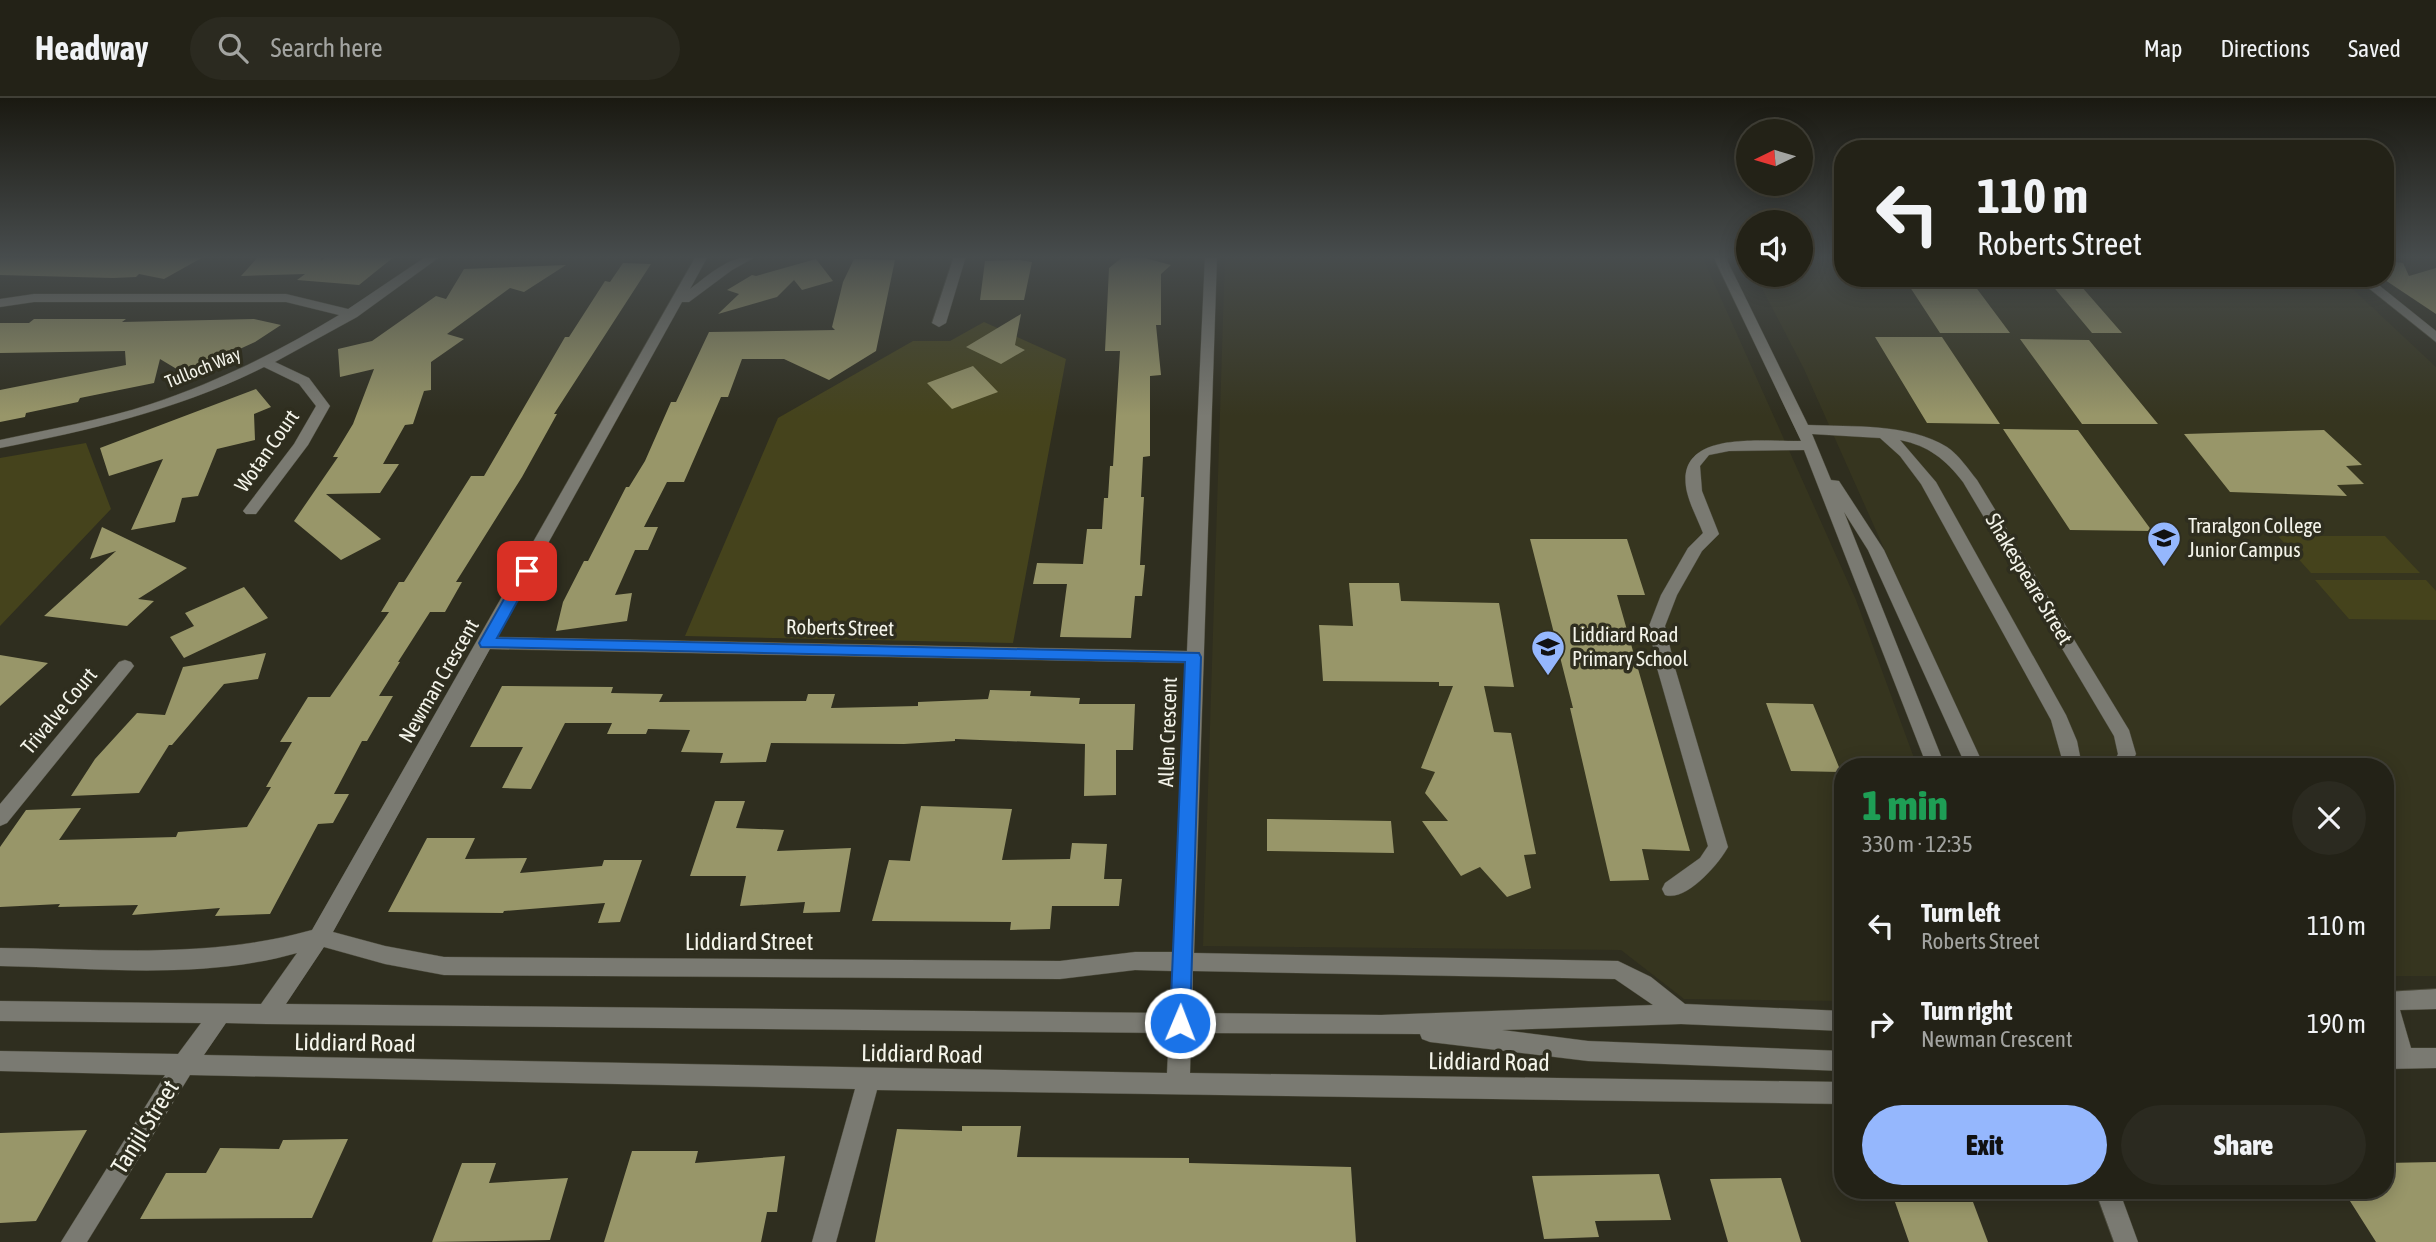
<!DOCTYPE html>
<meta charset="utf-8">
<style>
body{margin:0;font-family:"Asap Condensed",sans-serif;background:#2b2a20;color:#f1f3f6;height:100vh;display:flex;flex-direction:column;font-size:26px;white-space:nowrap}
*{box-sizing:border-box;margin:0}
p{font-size:23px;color:#a3a4a1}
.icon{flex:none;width:38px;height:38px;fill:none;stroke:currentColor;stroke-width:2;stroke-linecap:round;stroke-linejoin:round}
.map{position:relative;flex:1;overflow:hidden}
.panel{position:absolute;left:1834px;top:660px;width:560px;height:441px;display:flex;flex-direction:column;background:#232217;border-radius:28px;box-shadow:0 4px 18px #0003,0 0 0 2px #403f36}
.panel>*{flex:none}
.top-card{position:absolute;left:1834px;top:42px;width:560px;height:147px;border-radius:28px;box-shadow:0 4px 18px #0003,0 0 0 2px #403f36;background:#232217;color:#f1f3f6;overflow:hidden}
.needle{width:46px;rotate:265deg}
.fabs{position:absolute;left:1736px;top:21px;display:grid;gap:14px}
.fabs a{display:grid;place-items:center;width:77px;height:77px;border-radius:50%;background:#232217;box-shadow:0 4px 18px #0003,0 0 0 2px #403f36;font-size:35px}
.pin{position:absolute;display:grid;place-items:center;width:60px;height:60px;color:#fff;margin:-30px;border-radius:14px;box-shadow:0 4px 10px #0006}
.me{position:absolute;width:77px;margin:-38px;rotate:1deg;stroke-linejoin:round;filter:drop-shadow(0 0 5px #0008)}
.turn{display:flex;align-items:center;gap:24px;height:147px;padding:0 28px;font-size:32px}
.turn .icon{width:91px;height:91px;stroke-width:2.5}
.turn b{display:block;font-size:49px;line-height:60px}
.round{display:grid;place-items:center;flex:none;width:74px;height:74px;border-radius:37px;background:#2b2a20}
.overview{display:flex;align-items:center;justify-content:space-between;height:119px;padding:0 28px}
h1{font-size:42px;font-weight:800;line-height:52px;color:#1e9e55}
.primary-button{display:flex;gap:14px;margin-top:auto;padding:14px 28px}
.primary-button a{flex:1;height:80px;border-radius:42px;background:#95b7fd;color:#111;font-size:28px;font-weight:800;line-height:80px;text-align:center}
.primary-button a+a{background:#2b2a20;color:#f1f3f6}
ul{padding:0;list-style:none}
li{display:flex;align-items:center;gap:21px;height:98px;padding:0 28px}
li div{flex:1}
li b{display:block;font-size:26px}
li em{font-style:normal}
header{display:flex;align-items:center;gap:42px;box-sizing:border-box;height:98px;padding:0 35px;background:#232217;border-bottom:2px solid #403f36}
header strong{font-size:33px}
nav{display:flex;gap:38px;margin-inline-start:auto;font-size:24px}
.search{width:490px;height:63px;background:#2b2a20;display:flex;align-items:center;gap:18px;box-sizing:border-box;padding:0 24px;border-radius:38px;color:#a3a4a1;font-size:26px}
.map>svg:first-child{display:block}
</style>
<header>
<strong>Headway</strong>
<div class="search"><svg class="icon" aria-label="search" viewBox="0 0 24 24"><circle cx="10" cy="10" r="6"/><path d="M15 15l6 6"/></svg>Search here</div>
<nav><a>Map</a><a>Directions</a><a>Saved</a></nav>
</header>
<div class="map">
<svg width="2436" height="1144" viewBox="0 0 2436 1144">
<rect width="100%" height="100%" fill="#2f2e1f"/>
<!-- built -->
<path fill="#36351f" d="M 1225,158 L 1702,158 L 1856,502 L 1917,668 L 1843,668 L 1843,903 L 1684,901 L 1621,852 L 1203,848 Z
M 1801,158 L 1843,158 L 1843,180 L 2341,180 L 2436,269 L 2436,878 L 2385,878 L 2385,668 L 1981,668 L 1804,271 L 1755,177 L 1801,177 Z"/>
<!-- green -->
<path fill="#45431c" d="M 984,224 L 1066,261 L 1013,545 L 685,538 L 778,320 L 913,243 L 950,243 Z
M 86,345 L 111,411 L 0,528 L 0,360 Z
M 2278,438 L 2385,438 L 2420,475 L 2311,475 Z
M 2315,482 L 2426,482 L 2436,493 L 2436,522 L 2349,521 Z"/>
<!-- building -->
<path fill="#989669" d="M 0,158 L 205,158 L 164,181 L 139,176 L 136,179 L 113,180 L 0,177 Z
M 259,158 L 320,158 L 321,163 L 326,158 L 395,158 L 359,187 L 297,182 L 305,176 L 241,178 Z
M 1124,158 L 1137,158 L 1171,167 L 1161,176 L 1161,227 L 1156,227 L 1161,277 L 1150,278 L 1150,358 L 1143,359 L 1141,399 L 1144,399 L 1140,467 L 1145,467 L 1142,498 L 1135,498 L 1131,540 L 1060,539 L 1067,486 L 1033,486 L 1037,465 L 1083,466 L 1087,431 L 1102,431 L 1104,400 L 1108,400 L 1110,368 L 1113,368 L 1120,253 L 1105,253 L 1109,170 Z
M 816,161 L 833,183 L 802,192 L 794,182 L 777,199 L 718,216 L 739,196 L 727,192 L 752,177 L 756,178 Z
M 854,161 L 895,162 L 876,253 L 829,282 L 784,261 L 742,261 L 728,299 L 721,299 L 684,384 L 667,384 L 644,429 L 658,429 L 648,452 L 635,452 L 615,497 L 632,495 L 627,523 L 556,533 L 563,504 L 584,463 L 588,463 L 626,389 L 629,389 L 645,363 L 671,304 L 676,304 L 709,234 L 835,232 L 832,229 L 843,184 Z
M 1019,162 L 1032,164 L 1024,202 L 980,202 L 985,163 Z
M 2385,163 L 2403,165 L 2409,178 L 2436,170 L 2436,216 L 2385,182 Z
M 623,165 L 651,166 L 554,316 L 557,316 L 522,379 L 456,484 L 462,484 L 445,514 L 430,514 L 398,564 L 400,564 L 379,598 L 393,598 L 367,643 L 362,643 L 334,696 L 349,696 L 333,725 L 318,726 L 270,816 L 215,818 L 220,810 L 132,817 L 138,807 L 58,809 L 60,806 L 0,809 L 0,749 L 26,712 L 81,710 L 59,742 L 176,739 L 178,734 L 247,729 L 271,689 L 266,689 L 292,644 L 280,644 L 308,599 L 330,599 L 389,514 L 381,514 L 399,484 L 404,484 L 471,378 L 484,378 L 565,239 L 569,239 L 605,183 L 610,184 Z
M 566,167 L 524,194 L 510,190 L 447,236 L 464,241 L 431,264 L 431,292 L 424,293 L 413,326 L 405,327 L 383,366 L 399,366 L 380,395 L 326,396 L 381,441 L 341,462 L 294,423 L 338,359 L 333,359 L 353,326 L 374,271 L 340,279 L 338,251 L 372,243 L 436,198 L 446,201 L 464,171 Z
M 1904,180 L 1969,180 L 2010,235 L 1940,235 Z
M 2046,180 L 2074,180 L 2122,235 L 2092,235 Z
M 1021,216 L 1015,247 L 1025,252 L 1001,266 L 966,249 Z
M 34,221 L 126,221 L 122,224 L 254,221 L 281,227 L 255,244 L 185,276 L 160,261 L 154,285 L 80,300 L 78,304 L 26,315 L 25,319 L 0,324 L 0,292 L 126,267 L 125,253 L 0,255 L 0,225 L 29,225 Z
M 1875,239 L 1942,239 L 2000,326 L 1927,325 Z
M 2020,241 L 2089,242 L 2158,326 L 2082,326 Z
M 973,268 L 998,294 L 952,311 L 927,285 Z
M 256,291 L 271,309 L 254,316 L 255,342 L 217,351 L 198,398 L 182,400 L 175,424 L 131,432 L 163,361 L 109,378 L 100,350 Z
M 2003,331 L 2078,332 L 2152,433 L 2070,432 Z
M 2324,332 L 2362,367 L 2346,368 L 2364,386 L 2337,387 L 2347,398 L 2230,394 L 2184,336 Z
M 102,429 L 187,470 L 138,501 L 154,503 L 127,528 L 44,518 L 116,453 L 90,461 Z
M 1530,441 L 1627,441 L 1645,497 L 1617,497 L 1690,753 L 1642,751 L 1649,782 L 1610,783 L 1570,610 L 1573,610 Z
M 1349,485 L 1399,485 L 1401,503 L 1499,505 L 1514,589 L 1484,588 L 1494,634 L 1511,635 L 1536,756 L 1524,757 L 1531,790 L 1507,799 L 1480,769 L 1461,778 L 1422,723 L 1448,723 L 1425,695 L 1435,674 L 1421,670 L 1453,588 L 1439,588 L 1439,584 L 1323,583 L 1319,527 L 1353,528 Z
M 244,489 L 268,520 L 184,560 L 170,539 L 194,528 L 185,515 Z
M 266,555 L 258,581 L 224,586 L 172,647 L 169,647 L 139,695 L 71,698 L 95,661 L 137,615 L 165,617 L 183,569 Z
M 0,557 L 48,565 L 0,608 Z
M 502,588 L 613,589 L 611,595 L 663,596 L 659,604 L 806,603 L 808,596 L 835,596 L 831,610 L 918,608 L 918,604 L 988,601 L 990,592 L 1031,593 L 1030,598 L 1080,600 L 1079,606 L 1135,606 L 1133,652 L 1116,652 L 1116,697 L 1084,698 L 1085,646 L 955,641 L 955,643 L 904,646 L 771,645 L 766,664 L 720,665 L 723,655 L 681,654 L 690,632 L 648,631 L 646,636 L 607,636 L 612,625 L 565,625 L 531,691 L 502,690 L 523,649 L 470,649 Z
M 1766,605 L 1813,606 L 1841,674 L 1791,673 Z
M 715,703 L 745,703 L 736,730 L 784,732 L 777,753 L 851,750 L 840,814 L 803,815 L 805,804 L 740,808 L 746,778 L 690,778 Z
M 921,708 L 1012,711 L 1002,762 L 1070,761 L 1072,745 L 1107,746 L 1104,781 L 1122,781 L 1119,808 L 1052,808 L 1050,831 L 1010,832 L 1011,824 L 872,823 L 889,762 L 910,763 Z
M 1267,721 L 1391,723 L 1394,755 L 1267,753 Z
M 427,740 L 475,740 L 465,761 L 527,760 L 520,775 L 602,768 L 604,762 L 642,762 L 620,824 L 598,825 L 605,805 L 504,813 L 503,815 L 388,814 Z
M 962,1028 L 1021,1028 L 1017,1059 L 1189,1060 L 1189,1065 L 1351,1069 L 1356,1144 L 875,1144 L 897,1031 L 962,1033 Z
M 87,1032 L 36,1123 L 0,1125 L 0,1035 Z
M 348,1041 L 312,1120 L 140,1121 L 166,1075 L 206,1075 L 220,1050 L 279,1051 L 283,1042 Z
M 632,1053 L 698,1053 L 695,1065 L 785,1058 L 777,1114 L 767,1114 L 761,1144 L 604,1144 Z
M 2436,1064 L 2436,1144 L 2376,1144 L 2343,1092 L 2385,1092 L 2385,1065 Z
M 462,1065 L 496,1065 L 489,1085 L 568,1080 L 550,1142 L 432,1144 Z
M 1659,1076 L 1671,1122 L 1595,1123 L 1599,1139 L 1544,1141 L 1532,1078 Z
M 1781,1080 L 1801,1144 L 1728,1144 L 1710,1081 Z
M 1895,1104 L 1973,1104 L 1988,1144 L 1909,1144 Z"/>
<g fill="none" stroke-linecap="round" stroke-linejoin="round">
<!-- minor casing -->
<g stroke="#4b4a3b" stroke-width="1">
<path id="minor" d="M 427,158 L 441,158 L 357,219 L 275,264 L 309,280 L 330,308 L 308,347 L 256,416 L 246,416 L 243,413 L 294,346 L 316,308 L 299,286 L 264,269 C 180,311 91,332 0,350 L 0,342 C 51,331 102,322 151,306 C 217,284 280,253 339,217 L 286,204 L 34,204 L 0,209 L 0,201 L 34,196 L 286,196 L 348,211 Z
M 696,158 L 708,158 L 690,191 C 711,175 730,157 757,158 L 732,172 L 689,204 L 682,204 L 496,539 L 1187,553 L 1205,158 L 1217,158 L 1194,855 L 1618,863 L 1651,879 L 1685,906 L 1843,913 L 1843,933 L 1681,926 L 1502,932 L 1588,943 L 1843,953 L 1843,973 L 1588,963 L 1430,944 L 1422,941 L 1420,936 L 1191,935 L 1190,975 L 1843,984 L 1843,1006 L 877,992 L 836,1144 L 812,1144 L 855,991 L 190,977 L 87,1144 L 61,1144 L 165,977 L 0,973 L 0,953 L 178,956 L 201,925 L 0,923 L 0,903 L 261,906 L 297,855 C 202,882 97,870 0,868 L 0,850 C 105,851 210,861 312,832 ZM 490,551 L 1186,565 L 1173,854 L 1135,854 L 1060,863 L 444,859 L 385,848 L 333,834 ZM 324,849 L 385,866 L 444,877 L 1060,881 L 1135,872 L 1172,873 L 1170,915 L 286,906 ZM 1193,873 L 1615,881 L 1653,907 L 1381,917 L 1192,915 ZM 226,925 L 267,926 L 1169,935 L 1167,975 L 204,957 Z
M 954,158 L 966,158 L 946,225 L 939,229 L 932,225 Z
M 1713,158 L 1725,158 L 1808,327 C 1852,329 1908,325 1947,349 C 1959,357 1968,371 1977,382 L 2129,632 L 2136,656 L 2130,668 L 2112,668 L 2118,656 L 2114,638 L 1963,384 C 1945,361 1929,348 1900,342 L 1936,384 L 2066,617 L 2077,643 L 2082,668 L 2064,668 L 2051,622 L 1921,386 L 1900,358 L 1880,340 L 1812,336 L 1831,382 L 1839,383 L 1884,452 L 1984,668 L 1966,668 L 1868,452 L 1844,414 L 1945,668 L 1927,668 L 1804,352 L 1729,353 L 1709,357 L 1700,368 L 1702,393 L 1719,436 L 1702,453 L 1677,497 L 1665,528 L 1675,570 L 1728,749 C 1719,766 1686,804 1665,797 L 1662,791 L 1665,785 L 1700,760 L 1708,748 L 1657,570 L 1649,528 L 1661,497 L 1688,450 L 1703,435 C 1698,422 1690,407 1687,394 C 1673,331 1761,344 1801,343 Z
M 2356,180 L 2370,180 L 2436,233 L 2436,244 Z
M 125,562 L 131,564 L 134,568 L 131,572 L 7,725 L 0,728 L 0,706 L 119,564 Z
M 2436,891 L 2436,911 L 2400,912 L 2411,950 L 2436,950 L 2436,970 L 2385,971 L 2385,951 L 2389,951 L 2385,937 L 2385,894 Z
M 2095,1092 L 2119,1092 L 2138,1144 L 2114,1144 Z"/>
</g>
<!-- minor -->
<use href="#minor" fill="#7a7a72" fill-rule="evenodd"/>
</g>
<!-- sky -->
<linearGradient id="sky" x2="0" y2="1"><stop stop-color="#1a1911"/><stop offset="0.5" stop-color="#474c4d"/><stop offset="1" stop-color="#474c4d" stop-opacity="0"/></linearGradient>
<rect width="2436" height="318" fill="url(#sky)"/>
<!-- route -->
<path fill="#1a73e8" stroke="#114b97" stroke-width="2" d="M 527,468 L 534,473 L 497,540 L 1199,555 L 1201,559 L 1190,925 L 1187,931 L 1180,934 L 1173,931 L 1170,925 L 1185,564 L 481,549 L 479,545 L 520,473 Z"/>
<!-- icons -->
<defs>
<g id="school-pin" transform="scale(1.75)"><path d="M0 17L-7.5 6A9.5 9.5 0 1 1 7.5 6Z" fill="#95b7fd" stroke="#2f2e1f"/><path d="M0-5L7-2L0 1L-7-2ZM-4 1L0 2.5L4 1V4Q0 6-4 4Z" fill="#111"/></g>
</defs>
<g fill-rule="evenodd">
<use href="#school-pin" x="2164" y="440"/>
<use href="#school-pin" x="1548" y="549"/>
</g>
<g text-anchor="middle" stroke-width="7" stroke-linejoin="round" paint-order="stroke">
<!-- far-street labels -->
<g font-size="18" fill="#f4f4ea" stroke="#2f2e1f">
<text transform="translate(203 270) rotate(-22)" y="6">Tulloch Way</text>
</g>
<!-- street labels -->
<g font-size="21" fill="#f4f4ea" stroke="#2f2e1f">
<text transform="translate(267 353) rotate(-55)" y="7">Wotan Court</text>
<text transform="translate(2029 481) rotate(59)" y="7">Shakespeare Street</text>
<text transform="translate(840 530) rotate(1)" y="7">Roberts Street</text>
<text transform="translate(439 583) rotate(-60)" y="7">Newman Crescent</text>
<text transform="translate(59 613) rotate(-50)" y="7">Trivalve Court</text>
<text transform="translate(1168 634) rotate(-88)" y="7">Allen Crescent</text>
</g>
<!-- poi labels -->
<g font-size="21" fill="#f4f4ea" stroke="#2f2e1f" text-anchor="start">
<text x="2188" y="435">Traralgon College<tspan x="2188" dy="24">Junior Campus</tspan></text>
<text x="1572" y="544">Liddiard Road<tspan x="1572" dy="24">Primary School</tspan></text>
</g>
<!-- near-street labels -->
<g font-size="24" fill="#f4f4ea" stroke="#2f2e1f">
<text x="749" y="852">Liddiard Street</text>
<text transform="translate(355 945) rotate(1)" y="8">Liddiard Road</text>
<text transform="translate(922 956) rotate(1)" y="8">Liddiard Road</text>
<text transform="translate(1489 964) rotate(1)" y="8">Liddiard Road</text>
<text transform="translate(145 1029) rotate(-58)" y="8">Tanjil Street</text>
</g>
</g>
</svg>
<div class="fabs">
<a><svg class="needle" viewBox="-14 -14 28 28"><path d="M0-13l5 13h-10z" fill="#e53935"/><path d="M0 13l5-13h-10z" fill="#a3a4a1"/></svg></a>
<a><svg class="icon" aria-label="sound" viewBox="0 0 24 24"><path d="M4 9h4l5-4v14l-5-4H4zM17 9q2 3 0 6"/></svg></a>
</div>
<div class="pin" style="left:527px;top:473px;background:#d93025"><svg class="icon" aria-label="arrive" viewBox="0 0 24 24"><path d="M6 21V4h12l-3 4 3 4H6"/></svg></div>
<svg class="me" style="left:1180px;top:925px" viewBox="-20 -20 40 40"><circle r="17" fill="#1a73e8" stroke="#fff" stroke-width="3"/><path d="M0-11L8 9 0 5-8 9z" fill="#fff"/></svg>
<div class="top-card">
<div class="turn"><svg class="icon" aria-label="left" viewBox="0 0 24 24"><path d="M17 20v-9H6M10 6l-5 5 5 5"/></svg><div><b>110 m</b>Roberts Street</div></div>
</div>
<section class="panel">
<div class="overview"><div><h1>1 min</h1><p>330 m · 12:35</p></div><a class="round"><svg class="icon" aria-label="close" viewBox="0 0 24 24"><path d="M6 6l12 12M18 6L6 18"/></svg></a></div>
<ul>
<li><svg class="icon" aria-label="left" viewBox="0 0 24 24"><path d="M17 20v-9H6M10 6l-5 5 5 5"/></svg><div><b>Turn left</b><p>Roberts Street</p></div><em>110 m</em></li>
<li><svg class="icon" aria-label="right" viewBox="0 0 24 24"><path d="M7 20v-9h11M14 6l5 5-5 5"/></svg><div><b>Turn right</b><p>Newman Crescent</p></div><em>190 m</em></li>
</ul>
<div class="primary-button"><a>Exit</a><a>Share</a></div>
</section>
</div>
